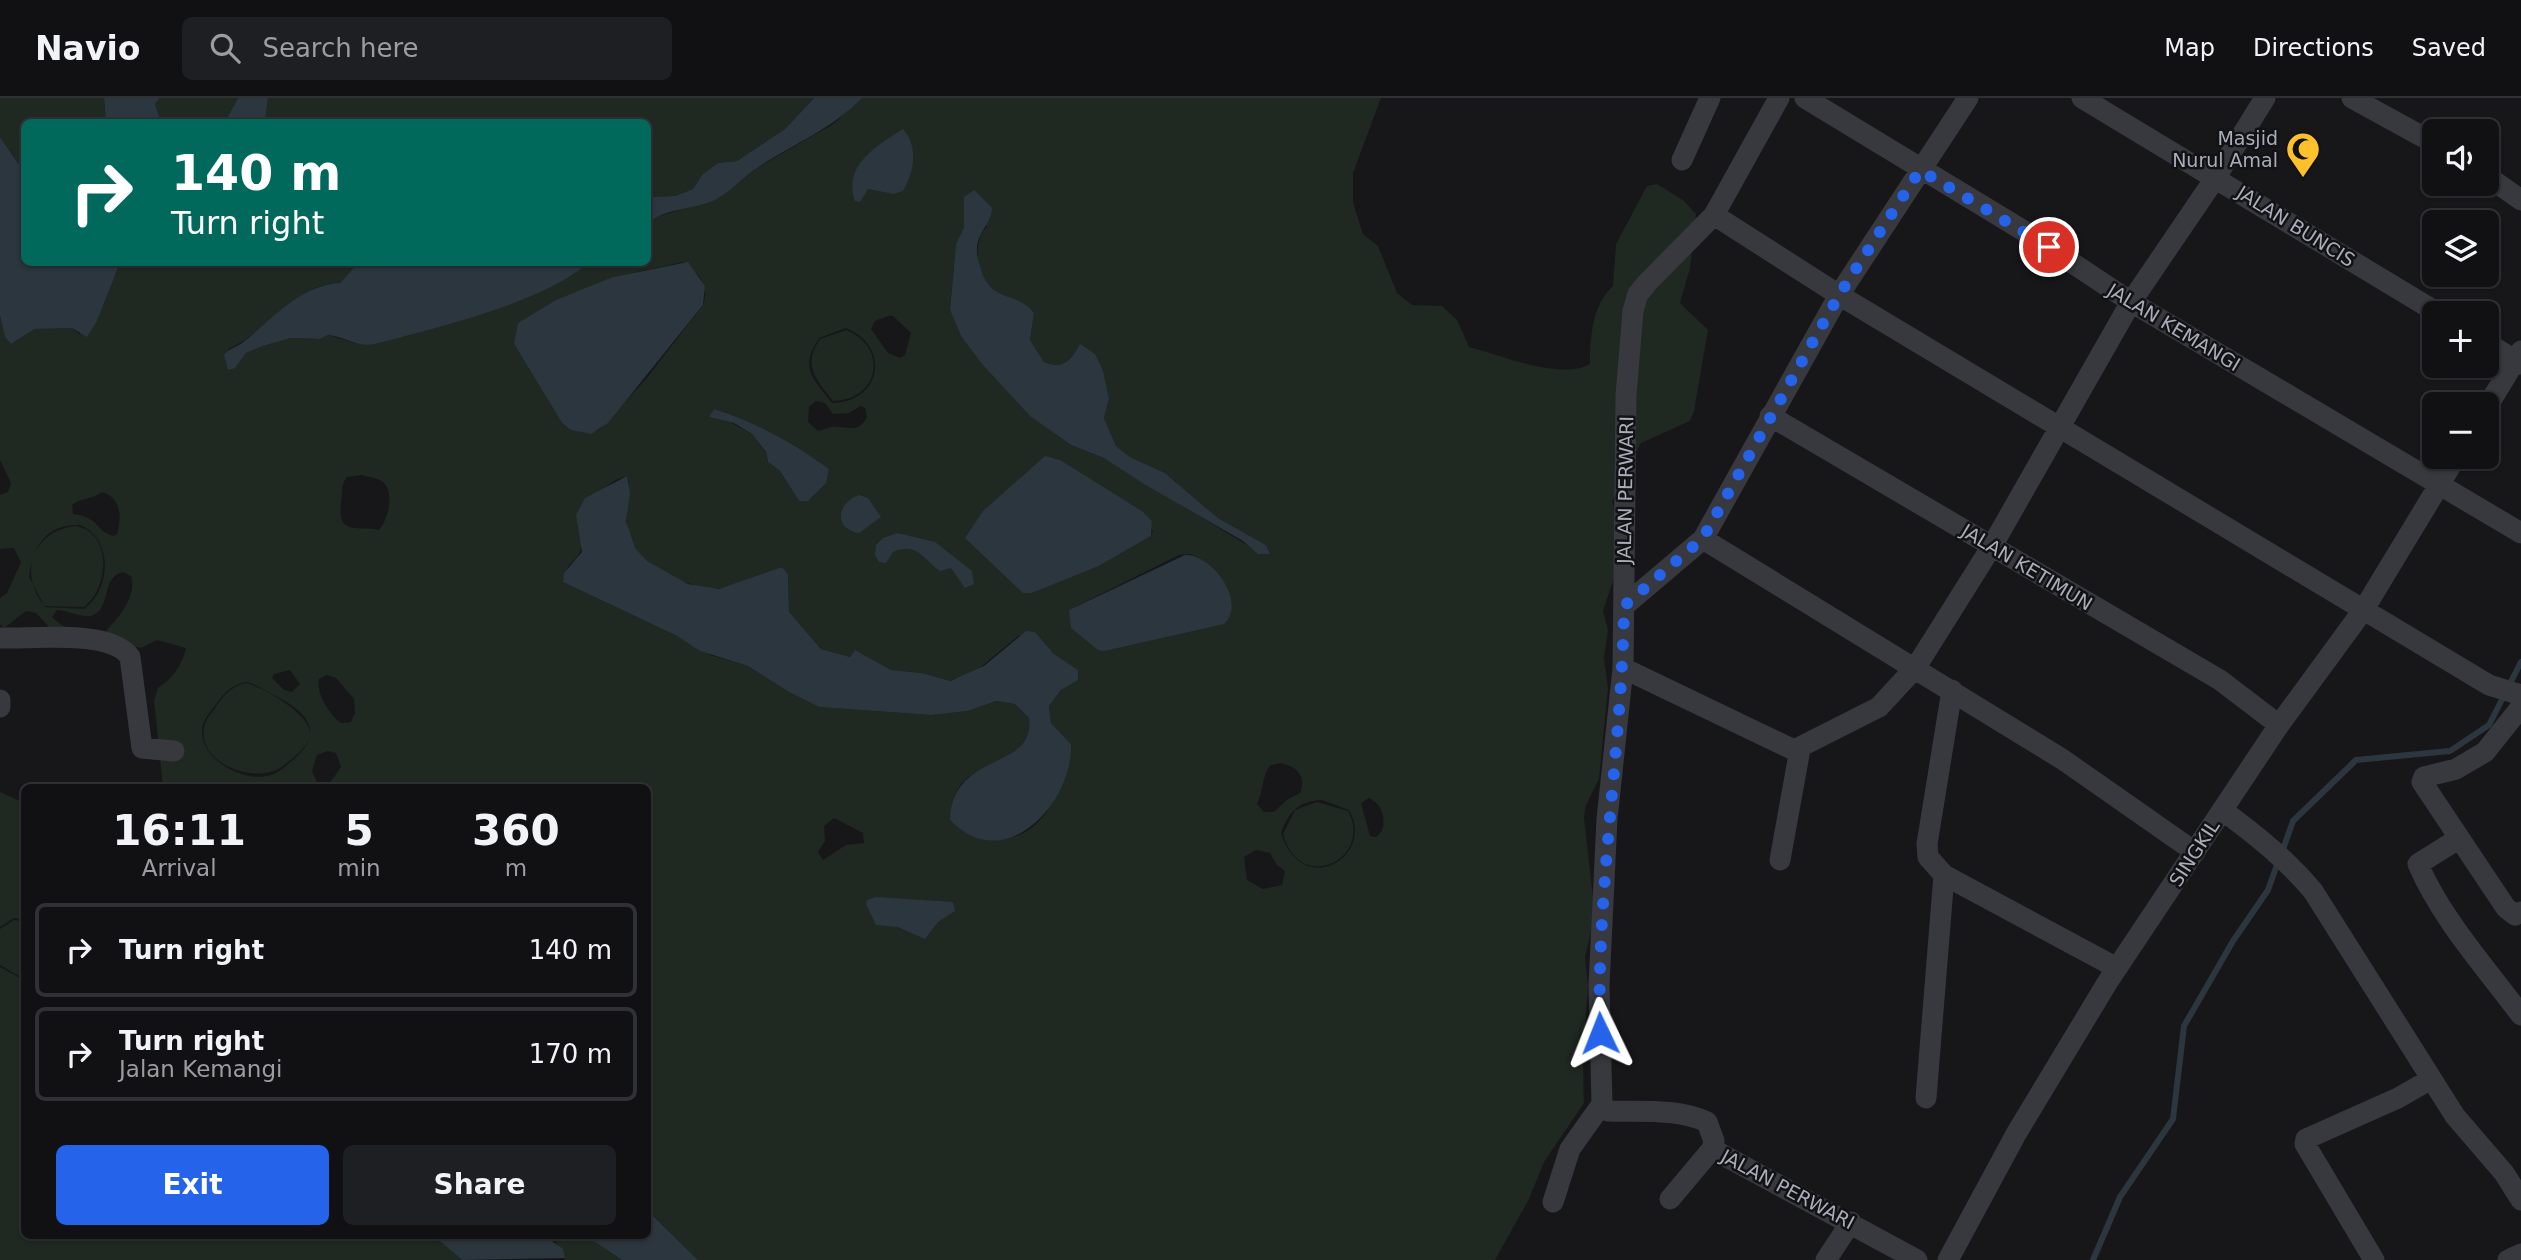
<!DOCTYPE html>
<meta charset="utf-8">
<style>
body{margin:0;font-family:"DejaVu Sans",sans-serif;background:#1e1f22;color:#f1f3f6;height:100vh;display:flex;flex-direction:column;font-size:26px;white-space:nowrap}
*{box-sizing:border-box;margin:0}
p{font-size:23px;color:#9c9da0}
.icon{flex:none;width:38px;height:38px;fill:none;stroke:currentColor;stroke-width:2;stroke-linecap:round;stroke-linejoin:round}
.map{position:relative;flex:1;overflow:hidden}
.side{position:absolute;left:21px;top:686px;width:630px;height:455px;display:flex;flex-direction:column;background:#111114;border-radius:10px;box-shadow:0 2px 5px #0004,0 0 0 2px #303134}
.side>*{flex:none}
.banner{position:absolute;left:21px;top:21px;width:630px;height:147px;border-radius:10px;box-shadow:0 2px 5px #0004,0 0 0 2px #303134;background:#00695c;color:#fff;overflow:hidden}
.buttons{position:absolute;left:2422px;top:21px;display:grid;gap:14px}
.buttons a{display:grid;place-items:center;width:77px;height:77px;border-radius:10px;background:#111114;box-shadow:0 2px 5px #0004,0 0 0 2px #303134;font-size:35px}
.pin{position:absolute;display:grid;place-items:center;width:60px;height:60px;color:#fff;margin:-30px;border:4px solid #fff;border-radius:50%;box-shadow:0 2px 7px #0007}
.me{position:absolute;width:77px;margin:-38px;rotate:358deg;stroke-linejoin:round;filter:drop-shadow(0 0 5px #0008)}
.turn{display:flex;align-items:center;gap:24px;height:147px;padding:0 35px;font-size:32px}
.turn .icon{width:91px;height:91px;stroke-width:2.5}
.turn b{display:block;font-size:49px;line-height:60px}
.eta{display:flex;justify-content:space-evenly;align-items:center;height:119px;text-align:center}
.eta b{font-size:42px;font-weight:700;line-height:49px}
.primary-button{display:flex;gap:14px;margin-top:auto;padding:14px 35px}
.primary-button a{flex:1;height:80px;border-radius:10px;background:#2563eb;color:#fff;font-size:28px;font-weight:700;line-height:80px;text-align:center}
.primary-button a+a{background:#1e1f22;color:#f1f3f6}
ul{padding:0;list-style:none}
li{display:flex;align-items:center;gap:21px;height:94px;margin:0 14px 10px;padding:0 21px;border:4px solid #303134;border-radius:10px}
li div{flex:1}
li b{display:block;font-size:26px}
li em{font-style:normal}
header{display:flex;align-items:center;gap:42px;box-sizing:border-box;height:98px;padding:0 35px;background:#111114;border-bottom:2px solid #303134}
header strong{font-size:33px}
nav{display:flex;gap:38px;margin-inline-start:auto;font-size:24px}
.search{width:490px;height:63px;background:#1e1f22;display:flex;align-items:center;gap:18px;box-sizing:border-box;padding:0 24px;border-radius:10px;color:#9c9da0;font-size:26px}
.map>svg:first-child{display:block}
</style>
<header>
<strong>Navio</strong>
<div class="search"><svg class="icon" aria-label="search" viewBox="0 0 24 24"><circle cx="10" cy="10" r="6"/><path d="M15 15l6 6"/></svg>Search here</div>
<nav><a>Map</a><a>Directions</a><a>Saved</a></nav>
</header>
<div class="map">
<svg width="2521" height="1162" viewBox="0 0 2521 1162">
<rect width="100%" height="100%" fill="#17171a"/>
<!-- green -->
<path fill="#1f2821" fill-rule="evenodd" d="M 0,0 L 104,0 L 106,24 L 24,24 L 24,74 L 0,39 Z
M 160,0 L 238,0 L 225,24 L 161,24 L 155,6 Z
M 268,0 L 814,0 L 785,31 L 737,63 L 718,65 L 704,76 L 693,91 L 675,98 L 648,99 L 648,24 L 265,24 Z
M 862,0 L 1381,0 L 1353,75 L 1353,105 L 1363,136 L 1378,148 L 1397,195 L 1412,207 L 1442,208 L 1457,222 L 1469,249 C 1501,257 1560,283 1590,266 C 1590,240 1592,207 1613,188 L 1616,146 L 1647,88 L 1657,86 L 1683,102 L 1696,116 L 1690,170 L 1680,205 L 1708,232 L 1694,313 L 1690,323 L 1641,345 L 1612,403 L 1620,432 L 1617,471 L 1603,513 L 1608,532 L 1604,560 L 1608,590 L 1599,681 L 1586,707 L 1584,719 L 1593,800 L 1592,830 L 1585,859 L 1588,888 L 1583,966 L 1584,1005 L 1544,1064 L 1529,1101 L 1495,1162 L 698,1162 L 648,1113 L 648,690 L 612,689 L 593,685 L 585,690 L 327,689 L 341,669 L 336,655 L 328,653 L 317,657 L 312,673 L 319,689 L 163,689 L 154,602 L 158,590 C 173,580 182,567 186,550 L 157,542 L 141,550 L 50,530 L 36,515 L 26,513 L 4,530 L 0,526 L 0,500 L 7,495 L 21,464 L 14,450 L 0,451 L 0,397 L 8,394 L 11,385 L 0,362 L 0,218 L 5,239 L 15,244 L 35,231 L 72,230 L 79,236 L 97,223 L 120,165 L 358,165 L 340,185 C 292,186 269,235 228,251 L 235,270 L 246,255 L 263,248 L 291,240 L 320,241 L 328,237 L 355,245 L 374,246 L 514,204 L 573,176 L 588,165 L 648,164 L 648,125 L 656,119 L 719,100 L 757,70 L 833,26 ZM 964,100 L 987,128 C 971,146 976,178 994,194 C 1003,201 1021,204 1034,214 L 1030,242 L 1044,264 C 1064,272 1070,262 1080,247 L 1109,301 L 1104,320 L 1116,348 L 1130,359 L 1165,375 L 1218,420 L 1266,447 L 1255,452 L 1104,360 L 1071,347 L 1031,318 L 981,265 L 961,238 L 950,212 L 956,146 L 964,129 ZM 683,164 C 699,176 710,186 703,207 L 646,281 L 600,331 C 586,338 573,333 562,325 L 514,246 L 613,179 ZM 888,218 L 893,218 L 911,235 L 905,257 L 900,260 L 888,255 L 871,231 L 875,223 ZM 846,230 C 891,248 882,304 832,305 C 813,280 799,271 819,240 ZM 816,303 L 825,305 L 833,316 L 849,315 L 861,308 L 865,310 L 867,319 C 859,335 850,329 836,329 C 831,328 824,332 818,333 L 808,324 L 809,309 ZM 714,311 C 756,324 793,345 829,371 L 812,400 L 799,403 L 780,373 L 768,364 L 766,355 L 752,336 L 730,324 L 709,319 ZM 1055,360 L 1142,413 L 1153,433 L 1151,438 L 1099,468 L 1032,495 ZM 362,377 C 368,379 379,380 383,384 C 395,395 388,422 379,432 C 358,427 337,439 341,405 C 343,395 340,388 347,379 ZM 627,378 C 633,396 623,412 628,431 C 630,437 632,446 635,451 C 651,473 699,495 726,490 C 746,487 764,476 782,469 L 788,476 L 789,514 L 821,551 L 850,559 L 856,553 L 891,572 L 922,575 L 949,583 L 976,573 L 1018,538 L 1035,534 L 1054,556 L 1078,573 L 1077,582 L 1061,592 L 1049,608 L 1051,625 L 1071,646 C 1063,688 1046,744 993,741 C 974,740 964,736 950,722 C 952,709 953,695 962,685 C 984,662 1034,660 1029,620 L 1015,606 L 996,603 L 968,613 L 931,617 L 819,609 L 789,594 L 748,568 L 710,557 L 677,538 L 563,484 C 566,455 591,468 577,426 C 590,408 603,383 627,378 ZM 102,394 C 121,399 122,420 117,436 L 113,438 C 93,431 101,420 73,416 L 72,407 C 82,399 92,402 102,394 ZM 80,427 C 113,440 112,491 84,511 L 45,509 L 29,479 C 33,448 46,426 80,427 ZM 1190,456 C 1213,464 1227,485 1232,508 L 1069,512 L 1179,457 ZM 123,474 L 131,478 C 137,500 118,520 105,534 C 84,534 68,535 52,519 L 57,512 C 67,512 82,520 91,518 C 112,512 100,479 123,474 ZM 290,572 L 300,586 L 292,594 L 284,592 L 272,580 L 274,576 ZM 327,577 L 336,580 L 354,601 L 355,615 L 351,624 L 341,625 C 329,616 316,596 319,581 ZM 246,584 C 254,585 262,591 270,595 C 299,609 329,630 295,660 C 289,665 282,672 274,676 C 247,687 201,663 202,633 C 202,622 211,613 217,605 C 225,594 232,587 246,584 ZM 1281,665 C 1297,669 1307,678 1300,695 L 1288,701 L 1274,714 L 1264,714 L 1257,706 C 1263,693 1263,674 1271,667 ZM 1369,700 C 1382,706 1386,720 1382,733 L 1376,739 L 1370,738 L 1361,705 ZM 1322,702 L 1349,712 C 1376,759 1302,802 1281,735 C 1289,714 1298,703 1322,702 ZM 834,720 L 863,735 L 864,745 L 846,747 L 823,762 L 818,754 L 825,743 L 824,728 ZM 1256,752 L 1270,755 L 1277,767 L 1285,773 L 1282,787 L 1263,791 L 1247,782 L 1244,759 Z
M 846,232 C 889,249 880,302 833,303 C 816,281 802,268 820,241 Z
M 76,428 C 113,435 109,490 84,509 L 45,508 C 17,476 33,432 76,428 Z
M 246,585 C 263,589 311,616 310,636 C 309,649 292,661 283,668 C 258,688 197,666 204,630 C 205,621 213,614 217,607 C 225,596 232,588 246,585 Z
M 0,694 L 22,704 L 24,710 L 24,822 L 14,820 L 0,829 Z
M 1317,704 L 1348,713 C 1374,759 1301,799 1283,736 L 1295,712 Z
M 14,822 L 24,823 L 24,881 L 0,867 L 0,831 Z
M 0,869 L 24,882 L 24,1138 L 434,1138 L 462,1162 L 0,1162 Z
M 545,1138 L 586,1138 L 622,1162 L 565,1162 L 556,1144 Z"/>
<!-- water -->
<path fill="#2c363f" d="M 104,0 L 160,0 L 155,6 L 161,24 L 106,24 Z
M 238,0 L 268,0 L 265,24 L 225,24 Z
M 814,0 L 862,0 C 832,31 795,45 760,68 C 745,77 733,92 717,101 C 694,112 668,109 648,125 L 648,99 L 675,98 L 693,91 L 703,76 L 718,65 L 737,63 L 785,31 Z
M 903,31 C 919,49 914,74 903,93 L 894,96 L 868,91 L 860,104 L 855,103 C 842,67 878,47 903,31 Z
M 0,39 L 24,74 L 24,164 L 120,165 L 97,223 L 87,239 L 72,230 L 35,231 L 11,246 L 5,239 L 0,218 Z
M 974,92 L 992,110 C 991,126 978,134 977,150 C 976,158 979,164 981,172 C 991,205 1017,193 1034,215 L 1030,242 L 1044,264 C 1064,272 1071,262 1080,246 L 1095,256 L 1103,273 L 1109,301 L 1104,320 L 1116,348 L 1130,359 L 1165,375 L 1218,420 L 1266,447 L 1270,456 L 1258,456 L 1243,443 L 1144,386 L 1104,360 L 1071,347 L 1030,318 L 981,265 L 961,238 L 950,212 L 956,146 L 964,129 L 964,99 Z
M 688,164 L 705,188 L 703,207 L 608,325 L 591,336 L 571,332 L 562,325 L 514,246 L 518,225 L 556,202 L 613,179 Z
M 416,165 L 426,168 L 432,164 L 588,165 C 543,205 434,230 375,246 C 359,250 343,238 328,237 L 320,241 L 291,240 L 263,248 L 246,255 L 235,270 L 228,272 L 224,257 C 229,250 235,250 242,245 C 272,222 299,187 340,185 L 358,165 Z
M 714,311 C 756,324 793,345 829,371 L 826,385 L 808,403 L 799,403 L 780,373 L 768,364 L 766,354 L 752,336 L 734,325 L 709,319 Z
M 1045,358 L 1060,362 L 1142,413 L 1152,423 L 1151,438 L 1099,468 L 1032,495 L 1023,495 L 965,440 L 983,413 Z
M 627,378 L 630,395 L 626,423 L 635,450 L 647,463 L 688,486 L 719,491 L 782,469 L 788,476 L 789,514 L 821,551 L 850,559 L 855,552 L 891,572 L 922,575 L 950,583 L 984,568 L 1026,533 L 1035,534 L 1054,556 L 1078,572 L 1078,582 L 1061,592 L 1049,608 L 1051,625 L 1071,646 C 1073,706 1004,779 950,722 C 952,652 1035,674 1029,620 L 1015,606 L 996,603 L 968,613 L 931,617 L 819,609 L 789,594 L 748,568 L 700,553 L 677,538 L 563,484 L 564,475 L 582,454 L 576,417 L 585,400 Z
M 859,397 L 868,400 L 881,419 L 859,435 C 833,431 837,404 859,397 Z
M 897,435 L 935,444 L 972,473 L 974,486 L 965,490 L 951,470 L 940,473 C 924,462 917,443 893,454 L 886,465 L 879,464 L 875,457 L 876,447 L 883,440 Z
M 1185,457 C 1211,455 1248,504 1224,526 L 1104,553 L 1098,552 L 1071,530 L 1069,512 Z
M 876,799 L 953,804 L 955,813 L 938,824 L 925,841 L 898,829 L 876,827 L 866,806 L 867,802 Z
M 648,1113 L 698,1162 L 622,1162 L 586,1138 L 648,1138 Z
M 434,1138 L 545,1138 L 563,1151 L 565,1160 L 462,1162 Z"/>
<g fill="none" stroke-linecap="round" stroke-linejoin="round">
<!-- stream -->
<path stroke="#2c363f" stroke-width="6" d="M 2282,754 L 2293,723 L 2356,662 L 2450,653 L 2489,627 L 2521,564
M 2093,1162 L 2120,1099 L 2173,1021 L 2184,928 L 2233,843 L 2268,792 L 2278,764"/>
<!-- minor -->
<path stroke="#38393f" stroke-width="21" d="M 1779,0 L 1714,117 L 1647,185 L 1638,196 L 1633,213 L 1626,297 L 1623,570 L 1607,721 L 1599,887 L 1602,1006 L 1608,1013 C 1639,1014 1678,1010 1707,1024 L 1714,1043 L 1712,1051 L 1917,1162
M 1805,0 L 2029,136 L 2131,204 L 2521,435
M 2082,0 L 2438,215
M 2352,0 L 2434,45
M 1682,62 L 1710,0
M 2487,78 L 2521,102
M 1714,117 L 1839,197 L 2489,587 L 2521,597
M 2487,245 L 2521,266
M 2487,309 L 2521,253
M 1770,318 L 2220,582 L 2279,627
M 1703,441 L 2062,661 L 2195,754
M 1624,508 L 1703,441 L 1839,197 L 1968,0
M 0,540 C 32,541 111,531 130,559 L 142,650 L 174,653
M 1623,570 L 1794,652 L 1879,609 L 1916,569 L 1992,448 L 2131,204 L 2216,79 L 2265,0
M 1952,592 L 1927,746 L 1928,759 L 1944,777 L 2117,870
M 0,602 L 0,609
M 2521,609 L 2485,654 L 2456,671 L 2424,679 L 2422,684 L 2506,810 L 2515,817 L 2521,814
M 2222,712 C 2256,737 2286,761 2313,793 L 2455,1018 L 2504,1075 L 2521,1102
M 2458,741 L 2418,766 C 2441,820 2485,869 2521,917
M 1780,762 L 1800,651
M 1926,1000 L 1944,777
M 1670,1101 L 1712,1051
M 1553,1104 L 1570,1051 L 1602,1006
M 1826,1162 L 1851,1124
M 1948,1162 L 2016,1036 L 2107,885 L 2279,627 L 2364,511 L 2456,359
M 2374,1162 L 2305,1046 L 2306,1041 L 2398,1000 L 2431,981
M 2508,1162 L 2521,1156"/>
</g>
<g fill="none" stroke-linecap="round" stroke-linejoin="round">
<!-- route -->
<path stroke="#2563eb" stroke-width="12" stroke-dasharray="0 21.6" d="M 1600,935 C 1596,792 1622,651 1624,508 L 1703,440 L 1839,197 L 1920,72 L 2049,149"/>
</g>
<!-- icons -->
<defs>
<g id="mosque-pin" transform="scale(1.75)"><path d="M0 17L-7.5 6A9.5 9.5 0 1 1 7.5 6Z" fill="#fec12c" stroke="#121215"/><path d="M3.5-4.9A6 6 0 1 0 3.5 4.9A5 5 0 1 1 3.5-4.9Z" fill="#111"/></g>
</defs>
<g fill-rule="evenodd">
<use href="#mosque-pin" x="2303" y="51"/>
</g>
<g text-anchor="middle" stroke-width="5" stroke-linejoin="round" paint-order="stroke">
<!-- poi labels -->
<g font-size="19" fill="#a9adba" stroke="#121215" text-anchor="end">
<text x="2278" y="47">Masjid<tspan x="2278" dy="22">Nurul Amal</tspan></text>
</g>
<!-- street labels -->
<g font-size="19" fill="#a9adba" stroke="#121215">
<text transform="translate(2296 128) rotate(32)" y="7">JALAN BUNCIS</text>
<text transform="translate(2174 229) rotate(31)" y="7">JALAN KEMANGI</text>
<text transform="translate(1625 392) rotate(-89)" y="7">JALAN PERWARI</text>
<text transform="translate(2027 469) rotate(31)" y="7">JALAN KETIMUN</text>
<text transform="translate(2194 755) rotate(-57)" y="7">SINGKIL</text>
<text transform="translate(1788 1091) rotate(28)" y="7">JALAN PERWARI</text>
</g>
</g>
</svg>
<div class="buttons">
<a><svg class="icon" aria-label="sound" viewBox="0 0 24 24"><path d="M4 9h4l5-4v14l-5-4H4zM17 9q2 3 0 6"/></svg></a>
<a><svg class="icon" aria-label="layers" viewBox="0 0 24 24"><path d="M12 4l9 5-9 5-9-5zM3 14l9 5 9-5"/></svg></a>
<a>+</a>
<a>−</a>
</div>
<div class="pin" style="left:2049px;top:149px;background:#d93025"><svg class="icon" aria-label="arrive" viewBox="0 0 24 24"><path d="M6 21V4h12l-3 4 3 4H6"/></svg></div>
<svg class="me" style="left:1600px;top:935px" viewBox="-20 -20 40 40"><path d="M0-17L14 15 0 8-14 15z" fill="#2563eb" stroke="#fff" stroke-width="4"/></svg>
<div class="banner">
<div class="turn"><svg class="icon" aria-label="right" viewBox="0 0 24 24"><path d="M7 20v-9h11M14 6l5 5-5 5"/></svg><div><b>140 m</b>Turn right</div></div>
</div>
<section class="side">
<div class="eta">
<div><b>16:11</b><p>Arrival</p></div>
<div><b>5</b><p>min</p></div>
<div><b>360</b><p>m</p></div>
</div>
<ul>
<li><svg class="icon" aria-label="right" viewBox="0 0 24 24"><path d="M7 20v-9h11M14 6l5 5-5 5"/></svg><div><b>Turn right</b></div><em>140 m</em></li>
<li><svg class="icon" aria-label="right" viewBox="0 0 24 24"><path d="M7 20v-9h11M14 6l5 5-5 5"/></svg><div><b>Turn right</b><p>Jalan Kemangi</p></div><em>170 m</em></li>
</ul>
<div class="primary-button"><a>Exit</a><a>Share</a></div>
</section>
</div>
